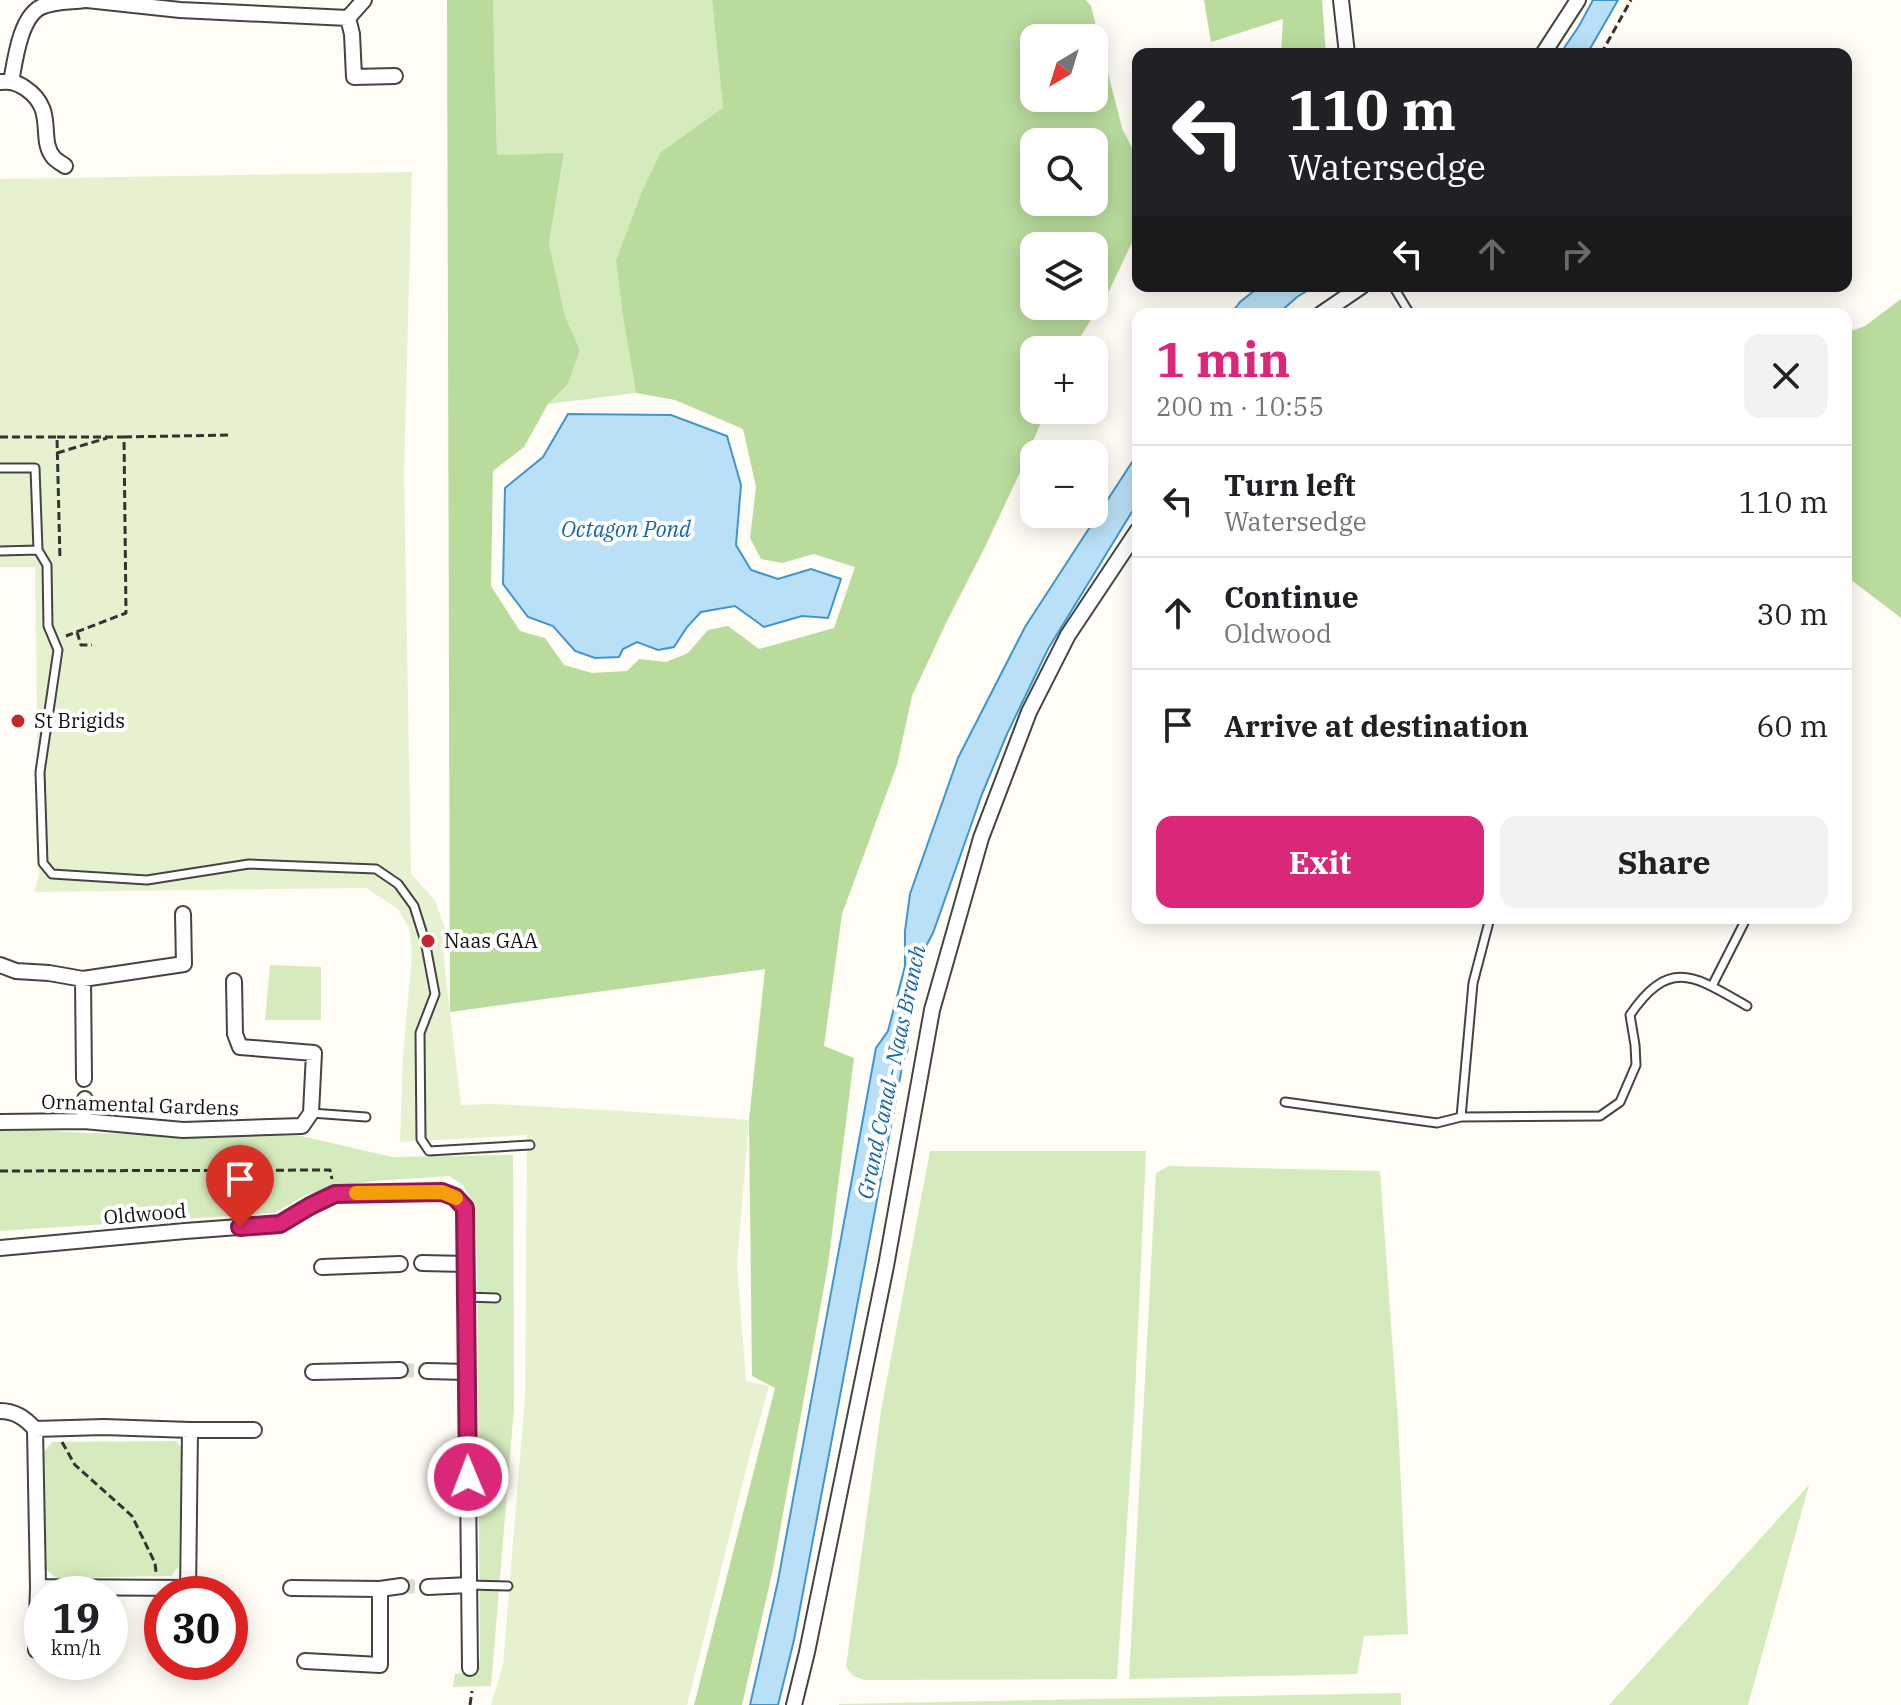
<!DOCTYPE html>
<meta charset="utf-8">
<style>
body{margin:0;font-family:"IBM Plex Serif",serif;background:#f2f2f2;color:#202124;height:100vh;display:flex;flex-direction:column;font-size:30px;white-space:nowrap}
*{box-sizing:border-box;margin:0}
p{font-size:26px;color:#757577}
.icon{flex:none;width:44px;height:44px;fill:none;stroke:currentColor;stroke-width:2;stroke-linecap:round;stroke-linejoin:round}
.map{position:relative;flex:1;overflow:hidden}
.sheet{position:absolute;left:1132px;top:308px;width:720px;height:616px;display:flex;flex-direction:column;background:#fff;border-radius:16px;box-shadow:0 4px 20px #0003}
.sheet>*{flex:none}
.top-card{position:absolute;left:1132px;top:48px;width:720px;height:244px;border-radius:16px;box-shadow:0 4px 20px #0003;background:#202124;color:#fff;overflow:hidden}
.needle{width:52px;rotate:218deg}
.fabs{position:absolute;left:1020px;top:24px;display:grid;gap:16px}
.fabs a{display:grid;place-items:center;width:88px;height:88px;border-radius:16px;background:#fff;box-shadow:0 4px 20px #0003;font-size:40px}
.speed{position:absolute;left:24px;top:1576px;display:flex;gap:16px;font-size:40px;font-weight:700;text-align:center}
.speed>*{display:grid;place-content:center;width:104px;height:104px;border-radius:50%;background:#fff;box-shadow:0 4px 20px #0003;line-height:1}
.speed small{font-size:20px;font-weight:400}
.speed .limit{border:12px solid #d22;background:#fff;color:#111}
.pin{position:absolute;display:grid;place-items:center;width:68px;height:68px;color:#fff;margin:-82px -34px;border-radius:50% 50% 50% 0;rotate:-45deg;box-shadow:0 0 8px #0007}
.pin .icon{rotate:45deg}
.me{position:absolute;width:88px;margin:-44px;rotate:359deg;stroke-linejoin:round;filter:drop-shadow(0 0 6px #0008)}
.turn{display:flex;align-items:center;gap:28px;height:168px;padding:0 24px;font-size:36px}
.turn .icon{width:104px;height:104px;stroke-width:2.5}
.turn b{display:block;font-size:56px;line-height:68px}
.lanes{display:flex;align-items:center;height:76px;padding:0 24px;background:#0003;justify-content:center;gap:40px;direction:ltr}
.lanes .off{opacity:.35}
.round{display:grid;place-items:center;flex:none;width:84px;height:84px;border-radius:16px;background:#f2f2f2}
.head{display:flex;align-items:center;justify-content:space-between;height:136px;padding:0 24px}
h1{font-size:48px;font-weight:700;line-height:60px;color:#db2777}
.cta{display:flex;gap:16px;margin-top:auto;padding:16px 24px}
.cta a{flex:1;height:92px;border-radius:16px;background:#db2777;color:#fff;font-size:32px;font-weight:700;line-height:92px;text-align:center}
.cta a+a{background:#f2f2f2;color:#202124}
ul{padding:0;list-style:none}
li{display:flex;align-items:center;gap:24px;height:112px;padding:0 24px;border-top:2px solid #e0e0e0}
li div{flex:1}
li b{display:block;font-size:30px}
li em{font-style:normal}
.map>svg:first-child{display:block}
</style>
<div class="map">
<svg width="1901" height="1705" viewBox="0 0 1901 1705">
<rect width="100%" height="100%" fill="#fffdf5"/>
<!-- green -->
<path fill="#d5ebbd" d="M 493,0 L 712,0 L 723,108 L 698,128 L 616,261 L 623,317 L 636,393 L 548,404 L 568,384 L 580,350 L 565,316 L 549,243 L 564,154 L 497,155 Z
M 270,965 L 321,967 L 321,1020 L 265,1020 Z
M 0,1128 L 88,1133 L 301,1136 L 392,1157 L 513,1155 L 514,1408 L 491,1686 L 453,1687 L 455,1674 L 476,1670 L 480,1658 L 477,1253 L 474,1206 L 463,1185 L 449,1176 L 374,1181 L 333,1188 L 306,1195 L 274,1213 L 0,1231 Z
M 930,1151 L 1146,1151 L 1134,1416 L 1117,1679 L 864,1680 L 853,1676 L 846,1667 L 881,1411 Z
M 1169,1166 L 1380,1171 L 1398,1421 L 1408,1634 L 1364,1636 L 1357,1674 L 1129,1679 L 1156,1173 Z
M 176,1441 L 181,1447 L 179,1566 L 171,1576 L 57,1578 L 46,1570 L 43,1453 L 52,1442 Z
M 1809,1485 L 1748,1705 L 1609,1705 Z
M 1401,1693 L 1401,1705 L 839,1705 L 839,1704 Z"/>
<!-- forest -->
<path fill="#b9dc9c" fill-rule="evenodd" d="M 447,0 L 493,0 L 497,155 L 564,153 L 549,243 L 565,316 L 580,350 L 568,384 L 548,404 L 524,447 L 493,471 L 491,586 L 520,631 L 545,638 L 564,665 L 592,673 L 627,671 L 639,659 L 666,662 L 688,653 L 708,630 L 728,626 L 759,649 L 834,628 L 855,567 L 814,554 L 782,563 L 761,559 L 750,538 L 756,487 L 743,429 L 675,400 L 636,393 L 623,317 L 616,261 L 643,189 L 661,152 L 723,108 L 712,0 L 1086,0 L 1091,6 L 1122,128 L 1138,160 L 1138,230 L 1108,293 L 1072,350 L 1034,350 L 1034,410 L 1046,410 L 1022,468 L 985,547 L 947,621 L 912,696 L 897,765 L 842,914 L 824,1046 L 854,1058 L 828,1265 L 773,1569 L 742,1705 L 694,1705 L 775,1388 L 752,1376 L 749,1120 L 765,969 L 450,1012 ZM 1034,38 L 1094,38 L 1094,98 L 1034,98 ZM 1034,142 L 1094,142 L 1094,202 L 1034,202 ZM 1034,246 L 1094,246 L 1094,306 L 1034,306 Z
M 1204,0 L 1322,0 L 1326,54 L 1281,54 L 1283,19 L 1211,42 Z
M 1901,299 L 1901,618 L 1846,576 L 1846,333 L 1865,326 Z"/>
<!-- pitch -->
<path fill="#e6f2cf" d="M 412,172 L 404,473 L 411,874 L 435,900 L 445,929 L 444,962 L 461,1105 L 492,1104 L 623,1111 L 749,1120 L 737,1265 L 746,1381 L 769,1386 L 750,1454 L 687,1705 L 491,1705 L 503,1665 L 525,1396 L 527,1135 L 400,1142 L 403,1057 L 412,953 L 409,928 L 398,909 L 366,888 L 34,892 L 39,875 L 35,567 L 0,567 L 0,179 Z"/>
<!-- water -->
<path fill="#b9e0f7" stroke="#3f96cf" stroke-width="2" d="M 1593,0 L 1618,0 L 1587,54 L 1560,54 L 1579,26 Z
M 1260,286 L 1315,286 L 1297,297 L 1278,314 L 1231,314 L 1240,302 Z
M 568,414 L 671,415 L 727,436 L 741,485 L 736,545 L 751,570 L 778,579 L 811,569 L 841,579 L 828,618 L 802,616 L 764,627 L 735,606 L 701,612 L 687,627 L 674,647 L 658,650 L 637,642 L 623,649 L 619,657 L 595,658 L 575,651 L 553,626 L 528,617 L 503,584 L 505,488 L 543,457 Z
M 1138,453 L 1138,502 L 1048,649 L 1007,734 L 982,794 L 933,933 L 918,961 L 899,1032 L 900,1040 L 908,1045 L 908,1049 L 903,1062 L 794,1640 L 778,1705 L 750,1705 L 778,1581 L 876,1048 L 888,1031 L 905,966 L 905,931 L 910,894 L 958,758 L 1025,627 Z"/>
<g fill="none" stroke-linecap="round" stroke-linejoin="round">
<!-- minor-tunnel -->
<path stroke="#dbdad3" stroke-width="14" stroke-dasharray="14 7" stroke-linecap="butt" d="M 400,1370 L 427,1371
M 401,1586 L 428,1587"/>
<!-- service casing -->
<g stroke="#444" stroke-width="11">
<path id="service" d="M 1393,286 L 1410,314
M 0,468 L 35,468 L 38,550 L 0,551
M 38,550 L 47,565 L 48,626 L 58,650 L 40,772 L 43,863 L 52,874 L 147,880 L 249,864 L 376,869 L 398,884 L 414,906 L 425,941 L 435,994 L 420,1033 L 421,1139 L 429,1151 L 530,1145
M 1712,986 L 1744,923 L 1742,918
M 1285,1102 L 1437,1123 L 1461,1117 L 1600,1116 L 1620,1102 L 1636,1065 L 1635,1045 L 1630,1015 C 1670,956 1696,977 1747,1006
M 311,1113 L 366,1117
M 1461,1117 L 1473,983 L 1490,918
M 467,1297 L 496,1298
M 469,1585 L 508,1586"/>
</g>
<!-- minor casing -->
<g stroke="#444" stroke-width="18">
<path id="minor" d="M 87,0 L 180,10 L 348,18 L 364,0
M 1341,0 L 1347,54
M 348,18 L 352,34 L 354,77 L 395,76
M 1543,54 L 1578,0
M 0,82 C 10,81 16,82 25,88 C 58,110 37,139 54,158 C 57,161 61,163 65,166
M 11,82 C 15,61 20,17 41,7 C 54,1 71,2 85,0
M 1321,314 L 1362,286
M 0,965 L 16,971 L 49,973 L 83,979 L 184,964 L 183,914
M 83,979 L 84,1079
M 84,1121 L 85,1099
M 0,1122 L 84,1121 L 183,1130 L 302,1126 L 311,1113 L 314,1053 L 240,1047 L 235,1034 L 234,981
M 0,1248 L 185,1231 L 280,1224 L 310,1206 L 335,1194 L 442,1192 L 455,1197 L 465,1208 L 470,1668
M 422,1263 L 466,1264
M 322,1267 L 400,1264
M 427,1371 L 467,1372
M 313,1372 L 400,1370
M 0,1411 C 15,1411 25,1418 35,1429
M 190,1430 L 254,1430
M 38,1587 L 188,1588
M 428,1587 L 469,1585
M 291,1588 L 380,1589 L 401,1586
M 36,1650 L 38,1587 L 35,1429 L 104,1427 L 190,1430 L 188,1594
M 305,1661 L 380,1665 L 380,1589
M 794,1705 L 807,1652 L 886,1266 L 932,1010 L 981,838 L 1029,712 L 1068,635 L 1138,530"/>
</g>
<!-- path -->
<path stroke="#333" stroke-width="3" stroke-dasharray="8 4" stroke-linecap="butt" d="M 1601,54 L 1631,0
M 0,437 L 57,437 L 60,560
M 57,437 L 124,437 L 126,613 L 66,636
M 124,437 L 230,435
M 57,453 L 107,438
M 77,632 L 81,645 L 92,645
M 0,1171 L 330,1170 L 332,1179
M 62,1442 L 75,1465 L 132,1516 L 155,1563 L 156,1572
M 470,1705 L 472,1691"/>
<!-- service -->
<use href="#service" stroke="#fff" stroke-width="7"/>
<!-- minor -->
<use href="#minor" stroke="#fff" stroke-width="14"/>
</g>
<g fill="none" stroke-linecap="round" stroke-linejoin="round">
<!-- route casing -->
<g stroke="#8e194d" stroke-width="20">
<path id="route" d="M 240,1227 L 280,1224 L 310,1206 L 335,1194 L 442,1192 L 455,1197 L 465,1208 L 468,1477"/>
</g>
<!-- route -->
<use href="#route" stroke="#db2777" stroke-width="14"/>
<!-- slow -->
<path stroke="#f59e0b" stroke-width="14" d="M 356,1193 L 442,1192 L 456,1198"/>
</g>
<!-- markers -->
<g fill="#c4262e" stroke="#fff" stroke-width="3">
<circle cx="18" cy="721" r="8"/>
<circle cx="428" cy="941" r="8"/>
</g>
<g text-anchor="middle" stroke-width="8" stroke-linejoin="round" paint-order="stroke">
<!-- poi labels -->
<g font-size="20" fill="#111" stroke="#fff" text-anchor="start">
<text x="34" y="728">St Brigids</text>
<text x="444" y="948">Naas GAA</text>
</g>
<!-- street labels -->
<g font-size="20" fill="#111" stroke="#fff">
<text transform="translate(140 1105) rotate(2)" y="7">Ornamental Gardens</text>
<text transform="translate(145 1214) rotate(-5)" y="7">Oldwood</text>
</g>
<!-- water labels -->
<g font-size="22" font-style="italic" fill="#1768a6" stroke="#fff">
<text x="626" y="537">Octagon Pond</text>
<text transform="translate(891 1072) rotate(-78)" y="8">Grand Canal - Naas Branch</text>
</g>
</g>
</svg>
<div class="fabs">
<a><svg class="needle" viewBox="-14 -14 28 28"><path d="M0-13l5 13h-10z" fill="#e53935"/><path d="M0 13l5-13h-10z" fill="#757577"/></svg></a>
<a><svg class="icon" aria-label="search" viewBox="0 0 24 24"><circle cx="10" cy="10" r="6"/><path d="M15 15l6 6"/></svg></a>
<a><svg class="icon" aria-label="layers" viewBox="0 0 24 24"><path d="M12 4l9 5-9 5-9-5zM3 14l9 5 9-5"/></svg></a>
<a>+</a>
<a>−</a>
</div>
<div class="speed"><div>19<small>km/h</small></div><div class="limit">30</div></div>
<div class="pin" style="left:240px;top:1227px;background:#d93025"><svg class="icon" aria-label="arrive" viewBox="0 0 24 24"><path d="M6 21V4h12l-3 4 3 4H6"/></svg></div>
<svg class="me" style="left:468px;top:1477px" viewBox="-20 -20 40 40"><circle r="17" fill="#db2777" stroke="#fff" stroke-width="3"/><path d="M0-11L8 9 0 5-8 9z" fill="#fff"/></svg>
<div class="top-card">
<div class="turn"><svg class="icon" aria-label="left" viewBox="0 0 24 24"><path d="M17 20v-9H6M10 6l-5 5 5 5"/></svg><div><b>110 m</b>Watersedge</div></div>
<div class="lanes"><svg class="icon" aria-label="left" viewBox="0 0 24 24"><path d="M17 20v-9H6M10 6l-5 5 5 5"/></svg><svg class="icon off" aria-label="ahead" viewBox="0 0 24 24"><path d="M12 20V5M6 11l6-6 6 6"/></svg><svg class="icon off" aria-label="right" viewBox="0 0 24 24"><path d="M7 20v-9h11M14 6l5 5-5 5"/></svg></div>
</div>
<section class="sheet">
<div class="head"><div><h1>1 min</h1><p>200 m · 10:55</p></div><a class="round"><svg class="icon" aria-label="close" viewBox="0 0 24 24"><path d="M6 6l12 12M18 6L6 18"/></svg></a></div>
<ul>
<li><svg class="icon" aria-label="left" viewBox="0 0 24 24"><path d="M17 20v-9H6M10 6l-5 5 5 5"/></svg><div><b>Turn left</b><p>Watersedge</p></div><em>110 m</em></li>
<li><svg class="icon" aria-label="ahead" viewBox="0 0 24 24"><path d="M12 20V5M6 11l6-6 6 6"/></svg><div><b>Continue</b><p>Oldwood</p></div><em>30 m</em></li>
<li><svg class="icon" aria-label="arrive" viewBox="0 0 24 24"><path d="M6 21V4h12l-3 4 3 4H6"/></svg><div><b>Arrive at destination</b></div><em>60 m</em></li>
</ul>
<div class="cta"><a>Exit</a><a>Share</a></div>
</section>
</div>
